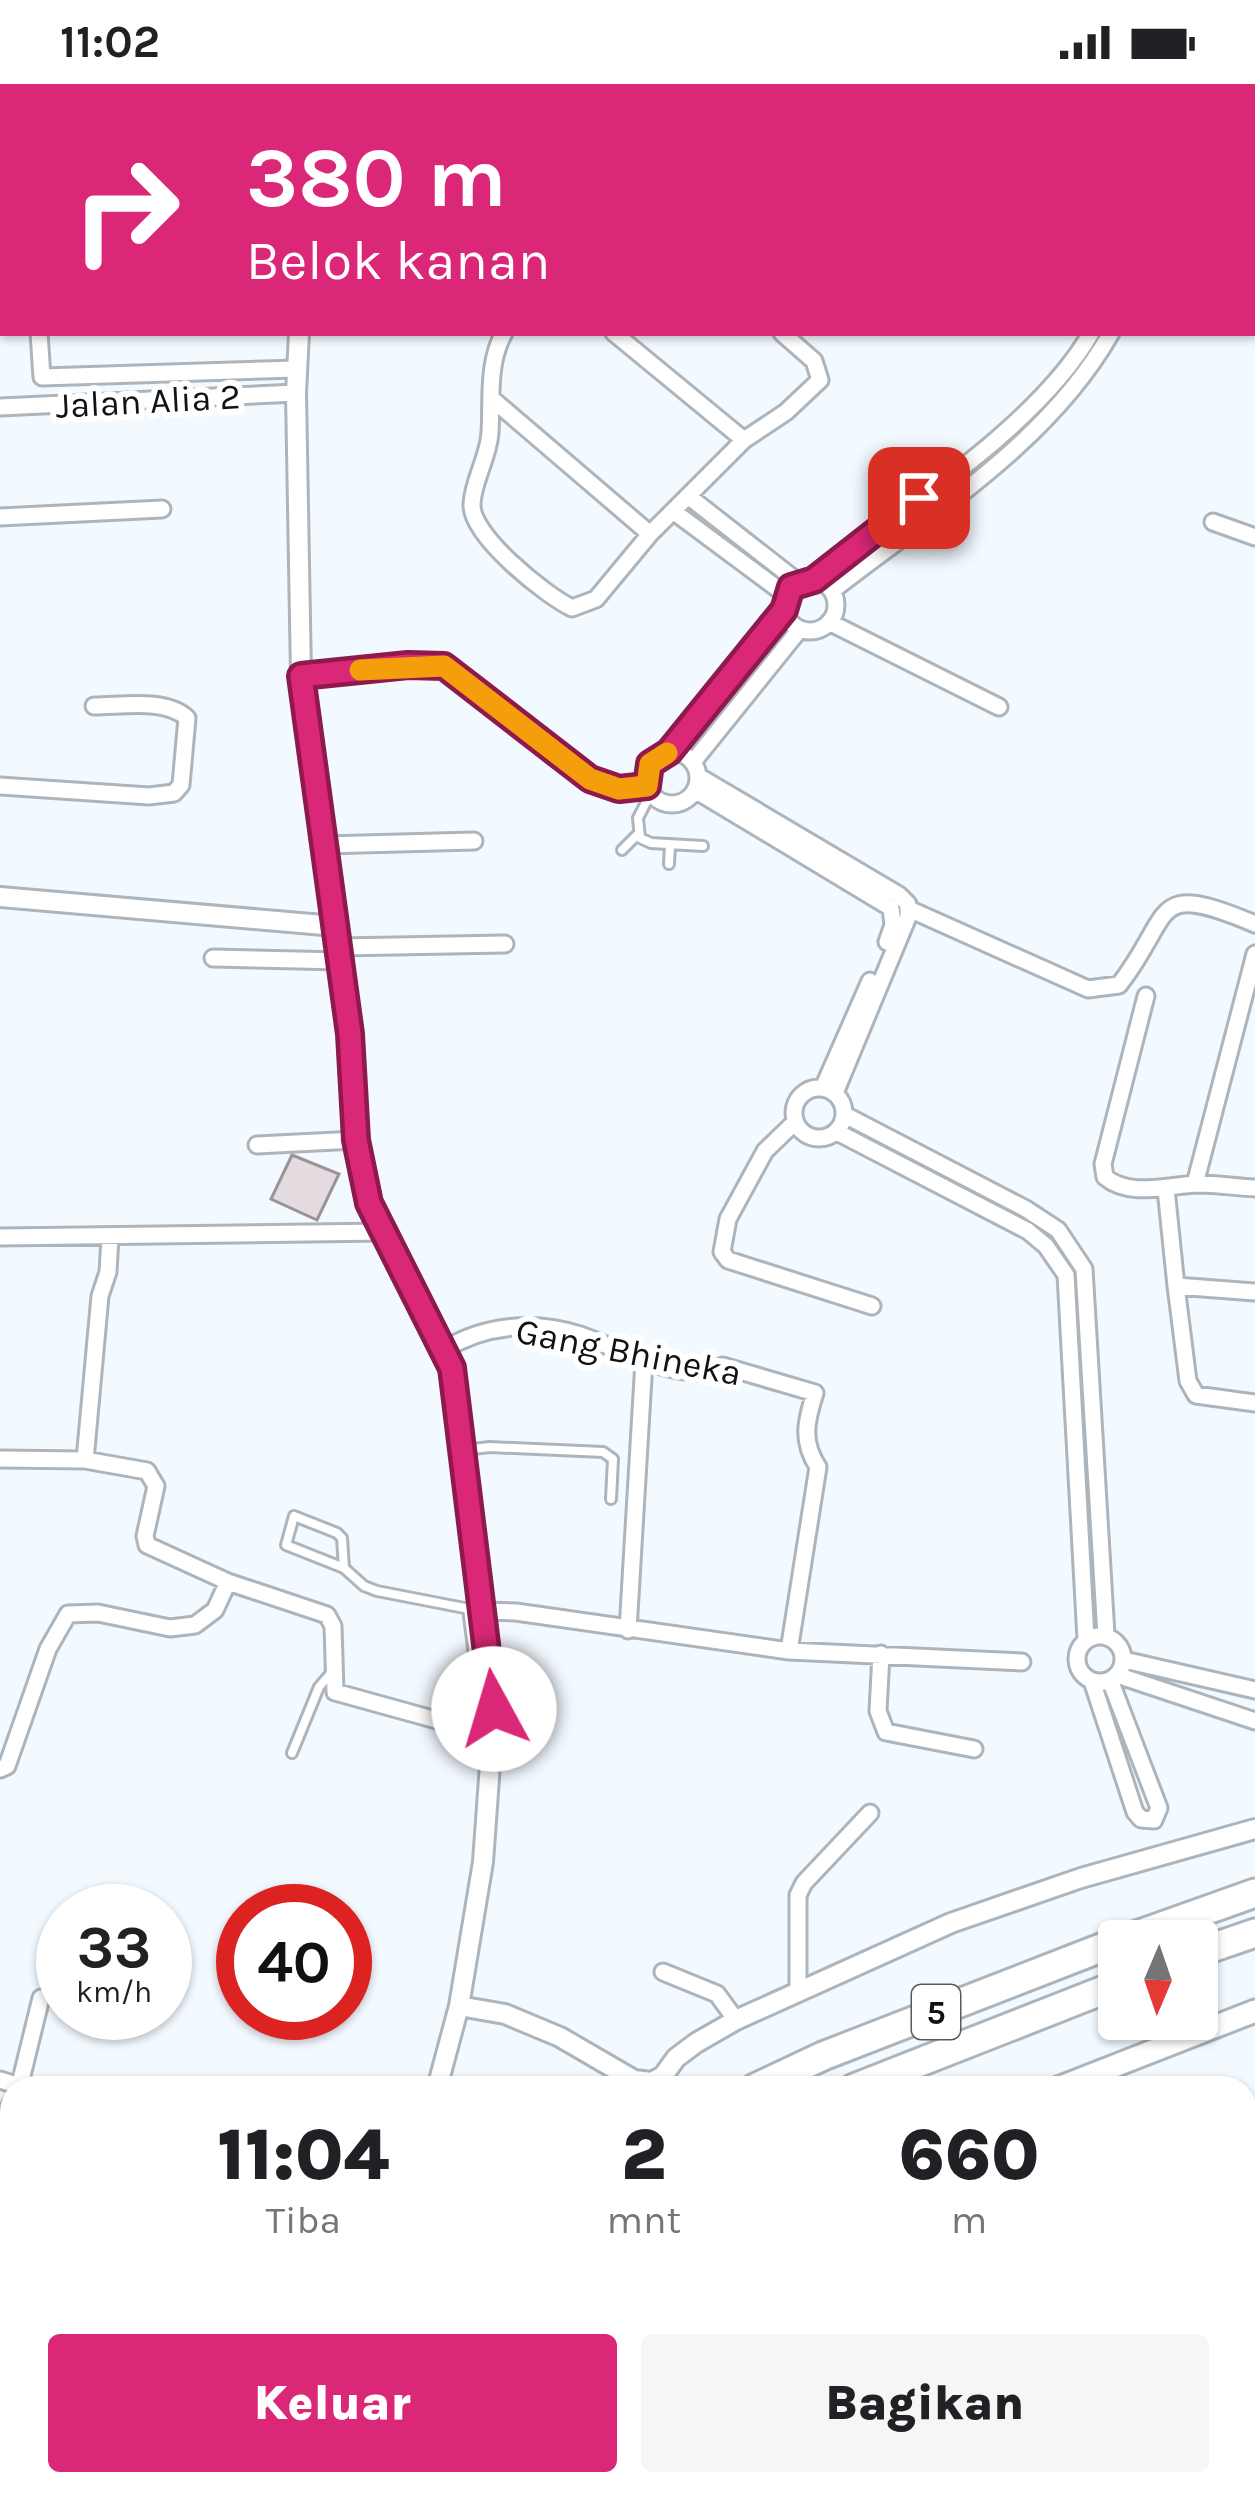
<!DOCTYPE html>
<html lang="id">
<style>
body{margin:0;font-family:Karla,sans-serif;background:#f6f6f6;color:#202124;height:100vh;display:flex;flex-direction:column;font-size:45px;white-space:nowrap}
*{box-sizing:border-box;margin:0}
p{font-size:39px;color:#757577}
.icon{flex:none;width:66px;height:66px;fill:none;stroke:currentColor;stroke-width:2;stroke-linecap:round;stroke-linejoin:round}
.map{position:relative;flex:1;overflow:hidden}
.panel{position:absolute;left:0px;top:1992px;width:1257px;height:420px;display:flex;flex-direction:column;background:#fff;border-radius:36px 36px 0 0;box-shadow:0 3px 9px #0004}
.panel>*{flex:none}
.hud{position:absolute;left:0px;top:0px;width:1257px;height:252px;box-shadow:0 3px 9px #0004;background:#db2777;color:#fff;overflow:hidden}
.needle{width:78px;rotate:182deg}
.controls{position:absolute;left:1098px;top:1836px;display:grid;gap:24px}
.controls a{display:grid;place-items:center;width:120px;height:120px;border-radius:12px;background:#fff;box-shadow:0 3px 9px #0004;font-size:60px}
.speed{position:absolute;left:36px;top:1800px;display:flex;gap:24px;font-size:60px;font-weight:700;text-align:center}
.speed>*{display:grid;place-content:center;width:156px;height:156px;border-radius:50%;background:#fff;box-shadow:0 3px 9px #0004;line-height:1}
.speed small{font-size:30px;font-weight:400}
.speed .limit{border:18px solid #d22;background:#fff;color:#111}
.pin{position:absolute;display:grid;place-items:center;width:102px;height:102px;color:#fff;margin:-51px;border-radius:24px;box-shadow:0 6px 18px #0006}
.me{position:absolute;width:132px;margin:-66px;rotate:354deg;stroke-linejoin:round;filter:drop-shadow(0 0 9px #0008)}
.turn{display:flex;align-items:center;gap:42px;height:252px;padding:0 48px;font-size:54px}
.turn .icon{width:156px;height:156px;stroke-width:2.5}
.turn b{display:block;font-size:84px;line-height:102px}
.eta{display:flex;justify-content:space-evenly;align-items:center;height:204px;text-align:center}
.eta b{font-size:72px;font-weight:800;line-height:84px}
.primary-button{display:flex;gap:24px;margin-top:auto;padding:24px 48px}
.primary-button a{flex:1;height:138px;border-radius:12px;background:#db2777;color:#fff;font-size:48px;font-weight:800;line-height:138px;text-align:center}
.primary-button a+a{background:#f6f6f6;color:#202124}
.status{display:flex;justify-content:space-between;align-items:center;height:84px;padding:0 60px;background:#fff;direction:ltr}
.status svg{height:33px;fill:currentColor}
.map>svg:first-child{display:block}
</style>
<div class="status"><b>11:02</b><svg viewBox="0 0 49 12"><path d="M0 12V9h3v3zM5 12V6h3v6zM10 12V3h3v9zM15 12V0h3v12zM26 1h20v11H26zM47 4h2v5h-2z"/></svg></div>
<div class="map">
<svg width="1255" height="2412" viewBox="0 0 1255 2412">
<rect width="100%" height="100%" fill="#f2f9ff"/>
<!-- building -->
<path fill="#e4dbe1" stroke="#9c9399" stroke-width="3" d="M 292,1071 L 339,1090 L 317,1136 L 271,1115 Z"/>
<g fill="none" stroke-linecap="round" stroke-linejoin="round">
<!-- service casing -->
<g stroke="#adb5bc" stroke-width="14">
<path id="service" d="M 651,709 L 638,734 L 640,754 L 651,759 L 703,762
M 622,766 L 638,750
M 669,780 L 670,761
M 464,1366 L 490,1363 L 603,1368 L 613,1375 L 611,1415
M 344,1484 L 342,1454 L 337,1449 L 294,1432 L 286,1461 L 344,1484 L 364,1502 L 377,1507 L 480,1527
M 468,1524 L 480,1619 L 494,1625
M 292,1669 L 319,1603 L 332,1588
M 1157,2412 L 1158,2400"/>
</g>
<!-- minor casing -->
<g stroke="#adb5bc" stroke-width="21">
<path id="minor" d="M 200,0 L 229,3
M 674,0 L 674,3
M 831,0 L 835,3
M 1015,0 L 1019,3
M 1064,0 L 1064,3
M 1254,7 L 1255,7
M 1254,26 L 1255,25
M 0,240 L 3,240
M 39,249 L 42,293 L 297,285
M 504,249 C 487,279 492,316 490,349 C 488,375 473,396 472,420 C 470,451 545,511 572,524 L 596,515 L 650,450 L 744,356 L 786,328 L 820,296 L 814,277 L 782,249
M 614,249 L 744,356
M 491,314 L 650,450
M 0,323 L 296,309
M 688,412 L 798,498
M 673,427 L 786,511
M 0,433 L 162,425
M 1213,438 L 1255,453
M784 521a26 26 0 1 1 52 0a26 26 0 1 1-52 0Z
M 813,496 C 899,429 1038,342 1091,249
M 832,507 C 930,430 1048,360 1111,249
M 829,538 L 999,623
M 301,592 L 408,581 L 444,582 L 590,695 L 619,705 L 647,702
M 669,668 L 784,526
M646 694a26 26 0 1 1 52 0a26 26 0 1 1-52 0Z
M 693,678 L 800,545
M 698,692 L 899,811 L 908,820 L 908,833 L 835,1009
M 0,702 L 149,712 L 174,709 L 181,701 L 187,634 C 166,614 122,622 94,622
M 695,706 L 891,824 L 893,841 L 887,858
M 324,761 L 474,757
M 909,825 L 1088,905 L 1119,901 C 1175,829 1148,795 1255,840
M 339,863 L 505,860
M 213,874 L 341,877
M 1146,912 L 1103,1080 L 1105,1093 C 1130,1114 1168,1101 1198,1100 C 1217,1100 1236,1103 1255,1104
M794 1029a25 25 0 1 1 50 0a25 25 0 1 1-50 0Z
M 823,1004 L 870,897
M 845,1031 L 1026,1125 L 1058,1146 L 1084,1185 L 1106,1551
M 794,1039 L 765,1067 L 728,1135 L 722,1168 L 728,1176 L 872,1222
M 837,1048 L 1028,1147 L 1046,1162 L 1066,1191 L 1086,1555
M 257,1061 L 356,1056
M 1195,1100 L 1255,870
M 1166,1105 L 1176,1202 L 1255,1208
M 0,1153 L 384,1148
M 1176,1202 L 1188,1297 L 1196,1311 L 1255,1319
M 445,1265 C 485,1241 534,1236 580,1251 C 619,1264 683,1302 723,1282 L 815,1309 C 806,1337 801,1357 818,1383 L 789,1567
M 0,1375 L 85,1376 L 147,1387 L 156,1402 L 145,1452 L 147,1461 L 228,1498 L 327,1531 L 333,1542 L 335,1608 L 494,1652
M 85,1376 L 100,1212 L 108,1188 L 110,1153
M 484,1527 L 516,1528 L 789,1567 L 1022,1578
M 628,1546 L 644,1277
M1077 1575a23 23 0 1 1 46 0a23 23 0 1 1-46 0Z
M 881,1570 L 878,1627 L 886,1648 L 974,1665
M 1124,1576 L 1255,1606
M 1117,1591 L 1255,1637
M 1092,1597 L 1135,1728 L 1141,1735 L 1154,1736 L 1159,1724 L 1110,1596
M 0,1685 L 7,1682 L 48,1565 L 68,1530 L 98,1529 L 170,1544 L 195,1541 L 215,1526 L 228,1498
M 663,1888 L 717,1910 L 736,1936
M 798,1907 L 798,1811 L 804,1799 L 870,1729
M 0,1996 L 19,2002
M 19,2004 L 41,1914
M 105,2412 L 133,2400
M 479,2412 L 482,2400"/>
</g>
<!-- tertiary casing -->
<g stroke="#adb5bc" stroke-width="24">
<path id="tertiary" d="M 317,3 L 318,0
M 299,249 L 296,309 L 301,592 L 350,950 L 356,1056 L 369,1119 L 452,1284 L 494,1625 L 483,1778 L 459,1922 L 437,2004
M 0,813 L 335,842
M 459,1922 L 505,1930 L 560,1953 L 634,1996 L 652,1998 L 663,1992 L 676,1974 L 696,1959 L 736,1936 L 951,1839 L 1081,1794 L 1255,1745
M 0,2055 L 12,2021
M 0,2299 L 12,2292
M 950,2400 L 958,2412
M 310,2412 L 312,2400"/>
</g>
<!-- secondary casing -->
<g stroke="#adb5bc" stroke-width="27">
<path id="secondary" d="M 1058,2004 L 1255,1927"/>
</g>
<!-- motorway casing -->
<g stroke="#adb5bc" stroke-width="33">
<path id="motorway" d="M 1120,1857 L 1255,1809
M 1197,1869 L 1255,1849
M 755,2004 L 823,1972 L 1119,1857
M 854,2004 L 1119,1900
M 0,2349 L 12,2343
M 0,2391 L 12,2385"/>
</g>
<!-- service -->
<use href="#service" stroke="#fff" stroke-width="8"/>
<!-- minor -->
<use href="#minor" stroke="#fff" stroke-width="15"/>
<!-- tertiary -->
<use href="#tertiary" stroke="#fff" stroke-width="18"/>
<!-- secondary -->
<use href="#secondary" stroke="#fff" stroke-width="21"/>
<!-- motorway -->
<use href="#motorway" stroke="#fff" stroke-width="27"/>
</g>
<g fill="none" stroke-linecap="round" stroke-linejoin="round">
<!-- route casing -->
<g stroke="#8e194d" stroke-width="30">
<path id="route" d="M 494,1625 L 452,1284 L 369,1119 L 356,1056 L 350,950 L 301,592 L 408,581 L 444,582 L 590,695 L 619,705 L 647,702 L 650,680 L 669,668 L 784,526 L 791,503 L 814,496 L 919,414"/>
</g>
<!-- route -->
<use href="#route" stroke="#db2777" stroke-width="21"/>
<!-- slow -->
<path stroke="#f59e0b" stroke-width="21" d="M 360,586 L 444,582 L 590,695 L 619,705 L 647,702 L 650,680 L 667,669"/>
</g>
<g text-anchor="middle" stroke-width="12" stroke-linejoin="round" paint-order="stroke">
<!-- shield labels -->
<rect fill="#fff" stroke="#58595b" stroke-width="3" x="912" y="1901" width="48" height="54" rx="9"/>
<g font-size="33" font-weight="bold" fill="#101215">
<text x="936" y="1940">5</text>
</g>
<!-- street labels -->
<g font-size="36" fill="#101215" stroke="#fff">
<text transform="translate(148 316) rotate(-3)" y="13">Jalan Alia 2</text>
<text transform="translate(629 1267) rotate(11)" y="13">Gang Bhineka</text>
</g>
</g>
</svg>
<div class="controls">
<a><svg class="needle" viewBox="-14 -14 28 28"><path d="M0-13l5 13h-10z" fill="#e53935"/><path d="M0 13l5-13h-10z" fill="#757577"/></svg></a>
</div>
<div class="speed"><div>33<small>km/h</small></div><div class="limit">40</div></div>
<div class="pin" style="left:919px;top:414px;background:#d93025"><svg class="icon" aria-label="arrive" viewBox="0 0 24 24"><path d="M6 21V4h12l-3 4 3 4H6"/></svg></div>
<svg class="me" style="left:494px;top:1625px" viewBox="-20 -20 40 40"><circle r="19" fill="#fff"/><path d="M0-13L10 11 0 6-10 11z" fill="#db2777"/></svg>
<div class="hud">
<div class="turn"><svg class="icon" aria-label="right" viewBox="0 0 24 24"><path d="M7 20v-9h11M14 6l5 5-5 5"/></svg><div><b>380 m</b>Belok kanan</div></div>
</div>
<section class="panel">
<div class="eta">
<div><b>11:04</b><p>Tiba</p></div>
<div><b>2</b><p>mnt</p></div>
<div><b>660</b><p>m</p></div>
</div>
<div class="primary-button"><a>Keluar</a><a>Bagikan</a></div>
</section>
</div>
